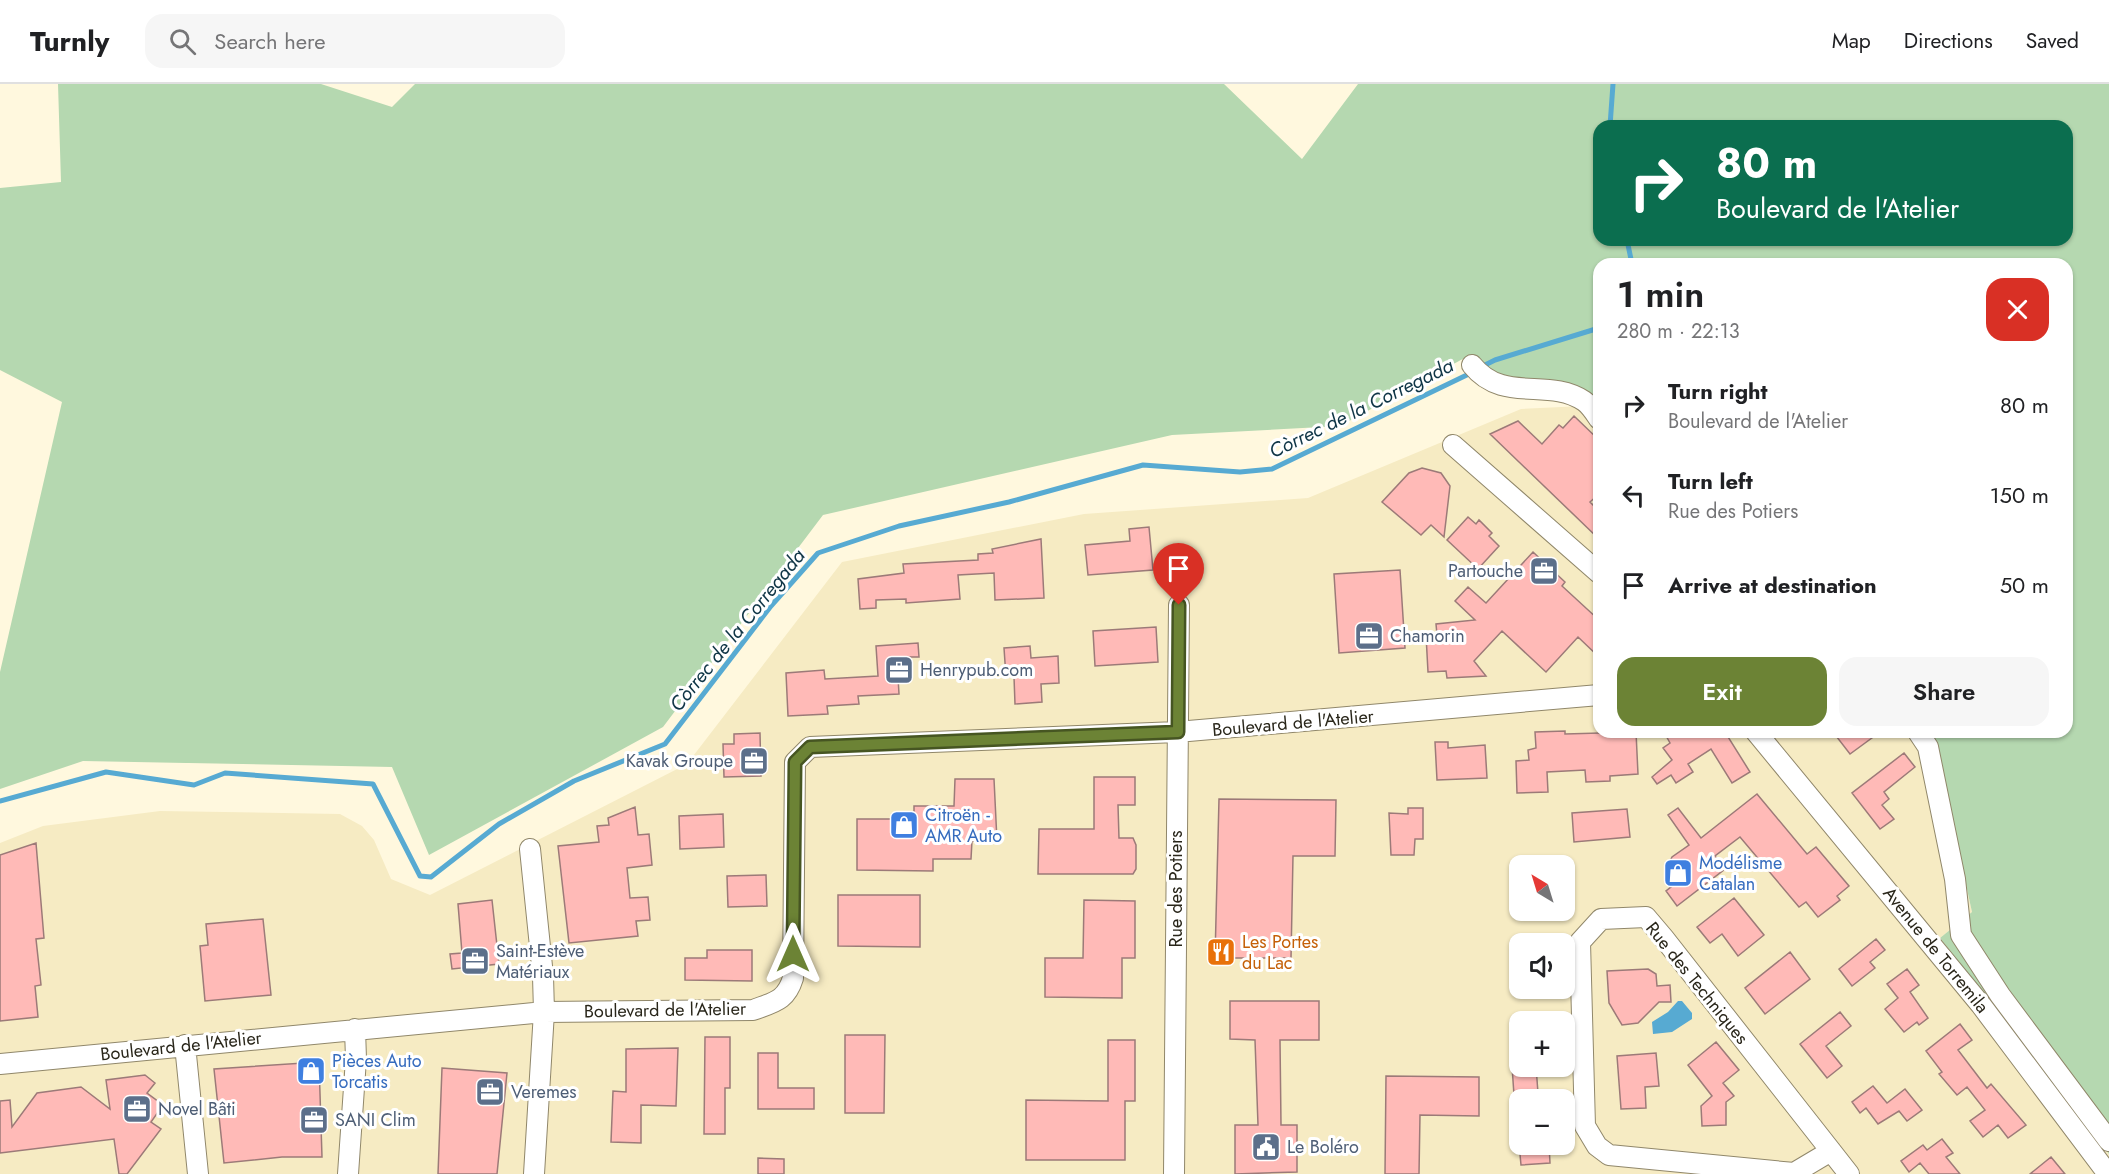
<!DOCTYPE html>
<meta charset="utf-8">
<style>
body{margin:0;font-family:Jost,sans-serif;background:#f6f6f6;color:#202124;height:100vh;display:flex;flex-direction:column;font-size:22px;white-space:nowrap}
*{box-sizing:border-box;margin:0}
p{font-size:20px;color:#757577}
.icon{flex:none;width:33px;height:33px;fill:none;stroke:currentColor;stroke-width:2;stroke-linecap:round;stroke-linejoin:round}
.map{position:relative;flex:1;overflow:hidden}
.details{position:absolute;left:1593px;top:174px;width:480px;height:480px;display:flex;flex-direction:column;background:#fff;border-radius:18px;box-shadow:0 2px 4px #0004}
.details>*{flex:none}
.hud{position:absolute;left:1593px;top:36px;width:480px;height:126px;border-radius:18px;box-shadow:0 2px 4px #0004;background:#0b6e4f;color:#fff;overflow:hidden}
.needle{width:39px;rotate:322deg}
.fabs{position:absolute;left:1509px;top:771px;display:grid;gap:12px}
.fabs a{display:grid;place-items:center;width:66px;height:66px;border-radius:12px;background:#fff;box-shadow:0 2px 4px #0004;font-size:30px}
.pin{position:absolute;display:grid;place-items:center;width:51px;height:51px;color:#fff;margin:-62px -26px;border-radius:50% 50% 50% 0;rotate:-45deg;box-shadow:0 0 6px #0007}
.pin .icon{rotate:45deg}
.me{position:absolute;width:66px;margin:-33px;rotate:0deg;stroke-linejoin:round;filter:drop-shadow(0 0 4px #0008)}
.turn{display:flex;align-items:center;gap:21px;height:126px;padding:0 24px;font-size:27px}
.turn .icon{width:78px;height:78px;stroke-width:2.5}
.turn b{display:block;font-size:42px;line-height:51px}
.round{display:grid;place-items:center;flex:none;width:63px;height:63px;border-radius:18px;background:#f6f6f6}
.summary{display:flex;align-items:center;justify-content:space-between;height:102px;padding:0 24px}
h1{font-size:36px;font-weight:600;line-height:45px}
.button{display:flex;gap:12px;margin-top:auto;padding:12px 24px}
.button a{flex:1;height:69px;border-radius:18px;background:#6c8335;color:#fff;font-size:24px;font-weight:600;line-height:69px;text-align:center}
.button a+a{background:#f6f6f6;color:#202124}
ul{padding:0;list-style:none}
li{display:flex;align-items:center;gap:18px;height:90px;padding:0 24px}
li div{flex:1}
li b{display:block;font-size:22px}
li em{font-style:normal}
header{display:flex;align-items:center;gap:36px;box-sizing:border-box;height:84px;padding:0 30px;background:#fff;border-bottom:2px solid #e0e0e0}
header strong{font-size:28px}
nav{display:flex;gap:33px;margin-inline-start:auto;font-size:21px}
.search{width:420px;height:54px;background:#f6f6f6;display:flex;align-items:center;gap:15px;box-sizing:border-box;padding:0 21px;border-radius:18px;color:#757577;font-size:22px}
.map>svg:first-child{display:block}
</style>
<header>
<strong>Turnly</strong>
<div class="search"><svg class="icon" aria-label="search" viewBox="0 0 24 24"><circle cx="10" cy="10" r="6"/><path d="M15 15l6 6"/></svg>Search here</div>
<nav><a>Map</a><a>Directions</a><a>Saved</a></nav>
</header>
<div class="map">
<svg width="2109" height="1090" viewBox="0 0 2109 1090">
<rect width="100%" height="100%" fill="#fff8de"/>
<!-- built -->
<path fill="#f6ebc3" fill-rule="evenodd" d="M 1583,322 L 1599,324 L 1599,648 L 1927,648 L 1938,673 L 1972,828 L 1940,854 L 2109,1070 L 2109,1090 L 0,1090 L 0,759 L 43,742 L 160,727 L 340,730 L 362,742 L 374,756 L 391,795 L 430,811 L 687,680 L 842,478 L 1084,430 L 1308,414 L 1521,325 ZM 1520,782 L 1564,782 L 1564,826 L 1520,826 ZM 1520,860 L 1564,860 L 1564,904 L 1520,904 ZM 1520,938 L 1564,938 L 1564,982 L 1520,982 ZM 1520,1016 L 1564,1016 L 1564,1060 L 1520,1060 Z"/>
<!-- green -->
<path fill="#b5d8b0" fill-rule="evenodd" d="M 58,0 L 321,0 L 392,23 L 415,0 L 1224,0 L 1302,75 L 1358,0 L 2109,0 L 2109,1070 L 1940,854 L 1972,828 L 1938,673 L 1927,648 L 2067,648 L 2067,180 L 1599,180 L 1599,321 L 1491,290 L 1470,271 L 1340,342 L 1172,351 L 823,431 L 663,643 L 429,771 L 392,683 L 83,677 L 0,705 L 0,588 L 62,318 L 0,286 L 0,104 L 61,98 ZM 1599,42 L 2067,42 L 2067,156 L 1599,156 Z"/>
<!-- water -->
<path fill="#57aad2" d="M 1678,917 L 1682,917 L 1692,929 L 1692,935 L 1672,948 L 1653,950 L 1652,938 L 1668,928 Z"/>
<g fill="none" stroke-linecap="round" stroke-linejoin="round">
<!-- stream -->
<path stroke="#57aad2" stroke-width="5" d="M 1610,42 L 1613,0
M 1627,156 L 1632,180
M 1481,283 L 1495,276 L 1599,244
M 0,717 L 106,688 L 194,701 L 225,689 L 373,700 L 420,792 L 431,793 L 499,740 L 574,697 L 665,660 L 771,522 L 818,469 L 899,442 L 1009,418 L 1143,381 L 1240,388 L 1272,385 L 1473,288"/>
</g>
<!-- building -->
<path fill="#ffbab7" stroke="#9c7a78" stroke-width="1.5" d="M 1574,332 L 1599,356 L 1599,410 L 1590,418 L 1599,427 L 1599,455 L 1490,350 L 1518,337 L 1542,360 L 1559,341 L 1563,344 Z
M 1422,384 L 1441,389 L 1450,402 L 1444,453 L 1431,441 L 1421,451 L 1382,418 L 1409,389 Z
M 1468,433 L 1476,440 L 1479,436 L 1492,449 L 1489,452 L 1499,462 L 1478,485 L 1447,456 Z
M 1149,443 L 1153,486 L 1088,491 L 1085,461 L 1130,457 L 1129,445 Z
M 1041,455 L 1044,514 L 995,516 L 994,489 L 958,491 L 960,515 L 906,519 L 906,515 L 876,516 L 876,524 L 860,525 L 858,495 L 904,489 L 903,480 L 978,476 L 978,470 L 993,469 L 992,465 Z
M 1533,468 L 1565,498 L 1562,502 L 1599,536 L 1599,573 L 1578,553 L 1546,588 L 1502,547 L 1474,577 L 1486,592 L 1447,594 L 1446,587 L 1428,588 L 1426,551 L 1437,551 L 1436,540 L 1475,536 L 1455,517 L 1468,503 L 1486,519 Z
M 1400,486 L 1405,564 L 1339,569 L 1334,490 Z
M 1156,543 L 1158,578 L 1095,582 L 1093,547 Z
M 918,559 L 919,573 L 908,573 L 909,593 L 898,593 L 899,610 L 858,612 L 859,620 L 827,622 L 828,630 L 788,632 L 786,589 L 824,586 L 825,595 L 878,592 L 876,562 Z
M 1030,562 L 1031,574 L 1058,572 L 1059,599 L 1041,600 L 1042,618 L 1015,620 L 1014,593 L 1006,593 L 1004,564 Z
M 1565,647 L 1565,650 L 1636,648 L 1638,690 L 1610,692 L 1610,697 L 1586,698 L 1585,686 L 1547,688 L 1548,708 L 1517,709 L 1516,677 L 1529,676 L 1528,666 L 1536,664 L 1535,648 Z
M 1664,648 L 1725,648 L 1750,688 L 1732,699 L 1711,665 L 1688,680 L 1693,688 L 1676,699 L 1671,691 L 1657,700 L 1652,693 L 1672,676 L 1663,664 L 1670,659 Z
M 1833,648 L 1880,648 L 1850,670 Z
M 760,649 L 761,692 L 724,693 L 723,660 L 734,660 L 734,650 Z
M 1435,658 L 1448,658 L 1448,664 L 1485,661 L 1487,694 L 1437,696 Z
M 1904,669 L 1915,683 L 1884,708 L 1889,715 L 1882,721 L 1894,735 L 1880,745 L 1852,709 Z
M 1094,693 L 1135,693 L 1135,721 L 1118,721 L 1119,754 L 1133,754 L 1136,761 L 1136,785 L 1133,790 L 1038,790 L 1039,745 L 1094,745 Z
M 955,695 L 994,695 L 997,757 L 972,757 L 971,775 L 933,775 L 933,787 L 857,786 L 857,735 L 914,735 L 914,722 L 954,722 Z
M 1757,710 L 1807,770 L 1816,763 L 1849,802 L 1837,812 L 1840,816 L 1818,833 L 1806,818 L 1799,823 L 1740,753 L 1715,772 L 1725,785 L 1677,822 L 1666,807 L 1676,799 L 1666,786 L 1672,773 L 1689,761 L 1668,731 L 1678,724 L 1701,754 Z
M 1219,715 L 1336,716 L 1335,772 L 1293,772 L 1291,874 L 1215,874 Z
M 635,723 L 638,751 L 649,750 L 652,781 L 627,784 L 630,814 L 648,813 L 650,836 L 636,837 L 638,852 L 569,859 L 558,762 L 599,758 L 597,742 L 609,741 L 608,734 Z
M 1408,724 L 1423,724 L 1423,755 L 1415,755 L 1414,771 L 1391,771 L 1389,729 L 1408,730 Z
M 1627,725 L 1630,753 L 1574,758 L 1572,729 Z
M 723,730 L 724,763 L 680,765 L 679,732 Z
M 36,759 L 44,854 L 36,855 L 41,901 L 35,902 L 38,933 L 0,937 L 0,771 Z
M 766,791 L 767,822 L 728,823 L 727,792 Z
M 838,811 L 920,811 L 920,863 L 838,862 Z
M 1734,814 L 1764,851 L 1738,872 L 1722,850 L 1710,859 L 1697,843 Z
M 492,816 L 499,880 L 452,885 L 450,870 L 462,869 L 458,820 Z
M 1084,816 L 1135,817 L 1135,874 L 1122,874 L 1122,914 L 1045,913 L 1045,874 L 1083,874 Z
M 263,835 L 271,911 L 205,917 L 200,862 L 208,861 L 206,840 Z
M 1876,855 L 1885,866 L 1870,878 L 1875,884 L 1852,902 L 1839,885 Z
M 707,866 L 752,866 L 752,897 L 685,896 L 685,874 L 707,874 Z
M 1790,868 L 1810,895 L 1765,930 L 1745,904 Z
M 1648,885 L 1656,890 L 1657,902 L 1670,901 L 1671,918 L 1659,918 L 1638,939 L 1622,941 L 1609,919 L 1607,887 Z
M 1907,885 L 1919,901 L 1910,908 L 1928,934 L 1919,941 L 1917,938 L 1904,948 L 1885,925 L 1898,914 L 1887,900 Z
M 1230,917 L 1319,917 L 1319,956 L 1280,956 L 1281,1041 L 1297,1041 L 1297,1088 L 1235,1090 L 1235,1041 L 1258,1041 L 1255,956 L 1230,955 Z
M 1840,928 L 1851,942 L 1826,962 L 1842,982 L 1827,994 L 1800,960 Z
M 1960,940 L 1972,956 L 1958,966 L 1987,1004 L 1991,1000 L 2026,1041 L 2008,1054 L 1998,1041 L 1983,1053 L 1970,1037 L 1985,1026 L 1967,1003 L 1957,1011 L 1939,990 L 1942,988 L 1926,967 Z
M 845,951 L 885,951 L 884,1029 L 845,1029 Z
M 705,953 L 730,953 L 730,1004 L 725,1004 L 725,1050 L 704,1050 Z
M 1108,956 L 1135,956 L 1135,1017 L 1125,1017 L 1125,1076 L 1026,1076 L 1026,1016 L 1108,1017 Z
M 1716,958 L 1739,986 L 1723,999 L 1734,1012 L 1726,1018 L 1726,1041 L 1702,1042 L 1701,1022 L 1712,1012 L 1688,981 Z
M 678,964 L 676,1022 L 641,1021 L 641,1059 L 611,1058 L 613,1007 L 626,1008 L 626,965 Z
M 758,969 L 778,969 L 778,1004 L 814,1004 L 814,1025 L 758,1025 Z
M 1656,969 L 1659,1002 L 1645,1003 L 1646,1024 L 1621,1025 L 1617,972 Z
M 319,978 L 322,1073 L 282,1073 L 224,1079 L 214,985 Z
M 1512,982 L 1536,982 L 1538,1009 L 1514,1011 Z
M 442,984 L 507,989 L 497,1090 L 438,1090 Z
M 145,991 L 155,999 L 147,1009 L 163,1021 L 151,1038 L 161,1045 L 127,1090 L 119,1090 L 114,1055 L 0,1069 L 0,1017 L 10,1016 L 12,1043 L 37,1009 L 81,1003 L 110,1025 L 106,996 Z
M 1386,992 L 1479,993 L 1479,1032 L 1420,1031 L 1419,1090 L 1385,1090 Z
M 1873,1002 L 1887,1019 L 1905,1005 L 1922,1026 L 1907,1037 L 1899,1027 L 1878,1040 L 1866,1024 L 1860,1029 L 1852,1018 Z
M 1942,1055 L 1953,1069 L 1946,1073 L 1960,1090 L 1929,1090 L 1920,1079 L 1909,1088 L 1901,1077 L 1923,1061 L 1927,1066 Z
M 1519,1060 L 1549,1060 L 1550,1079 L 1521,1081 Z
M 2051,1073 L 2065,1090 L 2030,1090 Z
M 758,1074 L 784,1075 L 784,1090 L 758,1090 Z"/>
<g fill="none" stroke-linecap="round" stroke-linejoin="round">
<!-- minor casing -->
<g stroke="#90876a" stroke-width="22">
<path id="minor" d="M 1472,281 C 1503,320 1548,293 1584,317 C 1590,321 1595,329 1599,335
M 1453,361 L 1599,489
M 1756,648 L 1981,921 L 2108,1090
M 1918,648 L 1928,663 L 1955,795 L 1961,851 L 2000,911 L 2109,1057
M 530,765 L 543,892 L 544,928 L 534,1090
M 185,961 L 198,1090
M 0,980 L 544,928 L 753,926 C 774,918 786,917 793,894 L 795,678 L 810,663 L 1177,648 L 1599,611
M 1831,1067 L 1794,1089 L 1609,1071 L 1597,1062 L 1585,1042 L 1580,858 L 1601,835 L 1646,833 L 1663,853 L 1831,1067 L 1849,1090
M 348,1090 L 356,975 L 355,945
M 1174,1090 L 1179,521"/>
</g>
<!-- minor -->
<use href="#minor" stroke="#fff" stroke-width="20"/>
</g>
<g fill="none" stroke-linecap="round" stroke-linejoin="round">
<!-- route casing -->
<g stroke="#465522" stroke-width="15">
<path id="route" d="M 793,870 L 795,678 L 810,663 L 1178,648 L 1179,521"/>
</g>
<!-- route -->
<use href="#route" stroke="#6c8335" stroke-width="10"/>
</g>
<!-- icons -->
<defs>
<g id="office-square" transform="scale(1.5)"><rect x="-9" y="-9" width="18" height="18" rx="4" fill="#5c6f8a" stroke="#fff"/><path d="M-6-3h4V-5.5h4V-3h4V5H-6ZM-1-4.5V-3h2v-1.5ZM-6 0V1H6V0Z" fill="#fff"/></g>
<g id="shop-square" transform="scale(1.5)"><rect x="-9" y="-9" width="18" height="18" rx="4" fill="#3f7fe0" stroke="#fff"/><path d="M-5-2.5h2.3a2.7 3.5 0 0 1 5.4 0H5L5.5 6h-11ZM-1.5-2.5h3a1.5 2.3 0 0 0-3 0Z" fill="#fff"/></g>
<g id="restaurant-square" transform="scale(1.5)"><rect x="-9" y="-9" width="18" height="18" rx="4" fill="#e8710a" stroke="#fff"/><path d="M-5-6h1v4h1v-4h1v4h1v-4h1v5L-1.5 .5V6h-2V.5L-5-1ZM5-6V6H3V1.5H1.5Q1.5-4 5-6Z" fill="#fff"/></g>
<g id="civic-square" transform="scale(1.5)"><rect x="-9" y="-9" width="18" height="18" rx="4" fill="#5c6f8a" stroke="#fff"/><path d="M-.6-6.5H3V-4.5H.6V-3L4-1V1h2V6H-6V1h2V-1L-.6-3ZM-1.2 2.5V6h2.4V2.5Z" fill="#fff"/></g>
</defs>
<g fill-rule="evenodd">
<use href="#office-square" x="1544" y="487"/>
<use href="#office-square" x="1369" y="552"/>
<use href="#office-square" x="899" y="586"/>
<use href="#office-square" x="754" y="677"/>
<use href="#shop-square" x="904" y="741"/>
<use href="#shop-square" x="1678" y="789"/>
<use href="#restaurant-square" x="1221" y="868"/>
<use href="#office-square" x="475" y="877"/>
<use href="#shop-square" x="311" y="987"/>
<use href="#office-square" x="490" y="1008"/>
<use href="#office-square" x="137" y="1025"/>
<use href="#office-square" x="314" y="1036"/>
<use href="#civic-square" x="1266" y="1063"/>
</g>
<g text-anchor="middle" stroke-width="6" stroke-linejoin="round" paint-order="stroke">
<!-- service labels -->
<g font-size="18" fill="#4e5e75" stroke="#fff" text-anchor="start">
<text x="1523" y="493" text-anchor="end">Partouche</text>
<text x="1390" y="558">Chamorin</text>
<text x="920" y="592">Henrypub.com</text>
<text x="733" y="683" text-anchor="end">Kavak Groupe</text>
<text x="496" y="873">Saint-Estève<tspan x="496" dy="21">Matériaux</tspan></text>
<text x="511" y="1014">Veremes</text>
<text x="158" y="1031">Novel Bâti</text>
<text x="335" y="1042">SANI Clim</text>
<text x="1287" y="1069">Le Boléro</text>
</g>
<!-- street labels -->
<g font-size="18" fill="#29261a" stroke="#fff">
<text transform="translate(1293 639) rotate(-5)" y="6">Boulevard de l'Atelier</text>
<text transform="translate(1176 805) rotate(-90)" y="6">Rue des Potiers</text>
<text transform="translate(1936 866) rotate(51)" y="6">Avenue de Torremila</text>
<text transform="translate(1697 899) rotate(51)" y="6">Rue des Techniques</text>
<text transform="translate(665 926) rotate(-1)" y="6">Boulevard de l'Atelier</text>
<text transform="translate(181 962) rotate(-6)" y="6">Boulevard de l'Atelier</text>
</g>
<!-- shop labels -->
<g font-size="18" fill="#366cbe" stroke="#fff" text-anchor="start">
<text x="925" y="737">Citroën -<tspan x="925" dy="21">AMR Auto</tspan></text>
<text x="1699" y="785">Modélisme<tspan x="1699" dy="21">Catalan</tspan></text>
<text x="332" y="983">Pièces Auto<tspan x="332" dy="21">Torcatis</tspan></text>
</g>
<!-- food labels -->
<g font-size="18" fill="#c56008" stroke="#fff" text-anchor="start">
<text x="1242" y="864">Les Portes<tspan x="1242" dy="21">du Lac</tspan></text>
</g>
<!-- water labels -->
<g font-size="20" font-style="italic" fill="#0f3546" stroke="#fff">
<text transform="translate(1361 324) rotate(-26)" y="7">Còrrec de la Corregada</text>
<text transform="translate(737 546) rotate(-51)" y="7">Còrrec de la Corregada</text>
</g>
</g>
</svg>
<div class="fabs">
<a><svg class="needle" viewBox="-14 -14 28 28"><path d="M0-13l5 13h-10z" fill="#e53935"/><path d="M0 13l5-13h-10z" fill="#757577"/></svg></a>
<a><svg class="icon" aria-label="sound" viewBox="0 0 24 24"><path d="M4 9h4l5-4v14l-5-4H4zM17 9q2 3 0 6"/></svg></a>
<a>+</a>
<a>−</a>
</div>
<div class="pin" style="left:1179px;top:521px;background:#d93025"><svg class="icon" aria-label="arrive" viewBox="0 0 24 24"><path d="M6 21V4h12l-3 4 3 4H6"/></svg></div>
<svg class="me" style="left:793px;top:870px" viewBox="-20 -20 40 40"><path d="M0-17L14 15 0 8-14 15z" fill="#6c8335" stroke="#fff" stroke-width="4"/></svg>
<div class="hud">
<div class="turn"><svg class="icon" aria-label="right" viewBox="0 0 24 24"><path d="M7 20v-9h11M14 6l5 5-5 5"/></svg><div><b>80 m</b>Boulevard de l'Atelier</div></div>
</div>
<section class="details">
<div class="summary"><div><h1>1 min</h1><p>280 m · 22:13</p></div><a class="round" style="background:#d93025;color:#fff"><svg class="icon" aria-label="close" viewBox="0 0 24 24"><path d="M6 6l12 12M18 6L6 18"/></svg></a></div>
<ul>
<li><svg class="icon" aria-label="right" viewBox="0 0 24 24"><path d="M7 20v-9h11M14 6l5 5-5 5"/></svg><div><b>Turn right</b><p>Boulevard de l'Atelier</p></div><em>80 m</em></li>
<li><svg class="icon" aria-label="left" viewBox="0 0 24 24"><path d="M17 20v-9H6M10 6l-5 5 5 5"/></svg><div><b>Turn left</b><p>Rue des Potiers</p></div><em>150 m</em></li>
<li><svg class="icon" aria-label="arrive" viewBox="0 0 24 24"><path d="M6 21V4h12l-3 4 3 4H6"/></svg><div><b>Arrive at destination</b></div><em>50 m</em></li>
</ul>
<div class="button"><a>Exit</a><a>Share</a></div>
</section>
</div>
